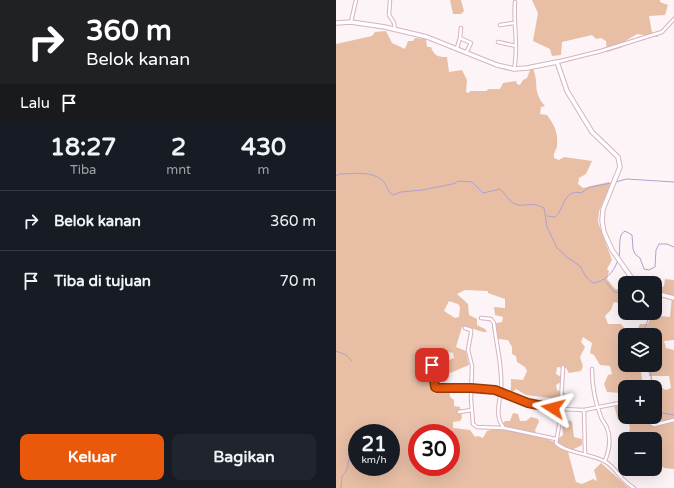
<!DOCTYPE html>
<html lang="id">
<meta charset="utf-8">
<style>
body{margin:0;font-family:"Varela Round",sans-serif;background:#20242c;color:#f1f3f6;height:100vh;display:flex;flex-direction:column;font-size:15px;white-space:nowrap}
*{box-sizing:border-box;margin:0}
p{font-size:13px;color:#9ea1a6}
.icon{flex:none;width:22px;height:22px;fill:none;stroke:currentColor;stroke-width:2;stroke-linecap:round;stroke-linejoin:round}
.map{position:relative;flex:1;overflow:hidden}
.drawer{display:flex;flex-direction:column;background:#171b24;width:336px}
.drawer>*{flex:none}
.guide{background:#202124;color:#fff;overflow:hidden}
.fabs{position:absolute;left:282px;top:276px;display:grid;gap:8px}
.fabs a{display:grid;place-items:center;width:44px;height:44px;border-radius:8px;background:#171b24;box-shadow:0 4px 16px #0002;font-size:20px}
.speed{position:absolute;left:12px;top:424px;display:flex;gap:8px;font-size:20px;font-weight:700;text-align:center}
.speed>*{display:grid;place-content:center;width:52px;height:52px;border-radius:50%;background:#171b24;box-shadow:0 4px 16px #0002;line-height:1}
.speed small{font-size:10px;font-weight:400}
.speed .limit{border:6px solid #d22;background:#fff;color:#111}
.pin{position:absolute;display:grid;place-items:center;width:34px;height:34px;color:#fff;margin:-17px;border-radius:8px;box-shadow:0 2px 6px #0006}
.me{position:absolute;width:44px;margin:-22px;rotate:279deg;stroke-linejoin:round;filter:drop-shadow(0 0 3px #0008)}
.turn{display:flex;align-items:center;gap:14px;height:84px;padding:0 20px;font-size:18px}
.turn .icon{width:52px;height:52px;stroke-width:2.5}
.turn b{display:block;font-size:28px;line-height:34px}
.then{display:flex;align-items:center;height:38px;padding:0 20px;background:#0003;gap:8px;font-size:15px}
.eta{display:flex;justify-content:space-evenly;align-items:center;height:68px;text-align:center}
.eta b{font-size:24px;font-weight:700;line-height:28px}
.action{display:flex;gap:8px;margin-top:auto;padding:8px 20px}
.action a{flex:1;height:46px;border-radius:8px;background:#ea580c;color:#fff;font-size:16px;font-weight:700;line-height:46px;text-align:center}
.action a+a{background:#20242c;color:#f1f3f6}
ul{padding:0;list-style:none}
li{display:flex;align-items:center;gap:12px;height:60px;padding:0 20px;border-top:1px solid #363941}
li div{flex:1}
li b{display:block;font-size:15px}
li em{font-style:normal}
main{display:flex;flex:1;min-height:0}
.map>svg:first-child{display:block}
</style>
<main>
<section class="drawer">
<div class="guide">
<div class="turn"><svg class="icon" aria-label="right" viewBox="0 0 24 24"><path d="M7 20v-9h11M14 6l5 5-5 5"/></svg><div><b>360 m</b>Belok kanan</div></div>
<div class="then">Lalu<svg class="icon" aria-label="arrive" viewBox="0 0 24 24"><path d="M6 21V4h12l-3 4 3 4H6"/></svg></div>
</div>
<div class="eta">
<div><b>18:27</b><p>Tiba</p></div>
<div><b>2</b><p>mnt</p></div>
<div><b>430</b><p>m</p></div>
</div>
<ul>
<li><svg class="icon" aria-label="right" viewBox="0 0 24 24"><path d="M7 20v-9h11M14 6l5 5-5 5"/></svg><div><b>Belok kanan</b></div><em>360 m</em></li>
<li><svg class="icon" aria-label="arrive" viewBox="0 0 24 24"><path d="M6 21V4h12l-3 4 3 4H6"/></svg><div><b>Tiba di tujuan</b></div><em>70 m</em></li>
</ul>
<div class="action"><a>Keluar</a><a>Bagikan</a></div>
</section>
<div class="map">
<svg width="338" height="488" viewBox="0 0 338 488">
<rect width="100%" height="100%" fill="#fcf4f7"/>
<!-- green -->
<path fill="#e8bea5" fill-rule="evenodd" d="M 114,0 L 125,0 L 128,11 L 125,14 L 117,14 Z
M 196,0 L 324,0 L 324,2 L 332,5 L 329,15 L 313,16 L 316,33 L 321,32 L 322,37 L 301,34 L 286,43 L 287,47 L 271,52 L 270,41 L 265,38 L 260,39 L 256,35 L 226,42 L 225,55 L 216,56 L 214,49 L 197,41 L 202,13 Z
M 50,31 L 56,43 L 69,49 L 72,41 L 77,41 L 79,38 L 90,39 L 91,47 L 95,47 C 98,56 102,57 111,57 L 113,72 L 126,70 L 131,80 L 130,92 L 133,93 L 134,91 L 150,91 L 153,89 L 164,89 L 167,83 L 180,81 L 181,84 L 184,85 L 187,80 L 191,78 L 194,70 L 197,69 C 204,85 195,89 209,106 L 205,107 L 204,114 L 211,115 C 219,126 222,132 221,146 C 220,151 217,153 218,158 L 223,160 L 228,157 L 256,161 L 250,174 L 243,178 L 242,184 L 247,188 L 273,182 L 274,186 L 263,211 L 262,222 L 276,260 L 271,269 L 273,271 L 271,279 L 279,289 L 289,290 L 289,302 L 286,304 L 278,302 L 275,310 L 269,316 L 272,324 L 285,324 L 294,335 L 289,335 L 289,365 L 304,365 L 307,385 L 313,386 L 319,384 L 330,390 L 335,388 L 333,376 L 313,376 L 312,365 L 319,365 L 319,335 L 305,335 L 301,330 L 304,324 L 312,324 L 315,315 L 334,317 L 336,296 L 323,292 L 322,289 L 328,286 L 329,279 L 338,280 L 338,340 L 328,341 L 330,348 L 338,350 L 338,469 L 328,468 L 319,461 L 319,439 L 315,439 L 308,434 L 299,436 L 298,439 L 293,439 L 291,435 L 294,429 L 293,423 L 282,420 L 278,405 L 286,404 L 289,409 L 289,417 L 319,417 L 319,387 L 289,387 L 289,399 L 286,398 L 284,393 L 271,392 L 268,384 L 272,375 L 276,374 L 274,366 L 264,365 L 258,355 L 254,353 L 256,343 L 247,337 L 245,342 L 249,347 L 244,357 L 247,366 L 245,371 L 233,373 L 230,368 L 221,367 L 220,374 L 225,377 L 225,382 L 220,385 L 221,390 L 229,393 L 230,397 L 223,399 L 190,395 L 180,389 L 174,394 L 173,393 L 175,388 L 175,379 L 187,380 L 191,371 L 189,367 L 181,362 L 180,356 L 176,354 L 176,347 L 172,340 L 162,339 L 160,333 L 157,332 L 156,324 L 166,322 L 167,317 L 159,315 L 158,307 L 169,308 L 169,299 L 152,293 L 152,291 L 129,290 L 121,294 L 132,304 L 133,315 L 141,319 L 141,325 L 149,329 L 151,332 C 142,332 135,326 126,327 L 120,347 L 130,351 L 133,365 C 125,368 116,373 107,375 L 106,363 L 118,358 L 117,353 L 112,352 L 111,355 L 100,361 L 91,362 L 92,371 L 89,381 L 95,382 L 99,394 L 103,391 L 113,390 L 114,397 L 118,400 L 118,406 L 124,407 L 126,418 L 124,421 L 117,422 L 117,428 L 134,430 L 139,437 L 142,436 L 147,438 L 151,431 L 162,428 L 169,421 L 174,421 L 177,413 L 182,414 L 184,421 L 190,421 L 195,417 L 202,419 L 203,422 L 199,430 L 201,435 L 218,442 L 227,435 L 226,426 L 232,424 L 233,420 L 236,422 L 238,437 L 246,439 L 246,445 L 232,452 L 240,482 L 246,484 L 257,479 L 261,481 L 258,470 L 265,463 L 293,488 L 0,488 L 0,44 L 36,36 L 39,32 ZM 113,301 L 122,304 L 124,307 L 123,317 L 119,318 L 108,311 ZM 21,433 L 55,433 L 55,467 L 21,467 ZM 81,433 L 115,433 L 115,467 L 81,467 Z"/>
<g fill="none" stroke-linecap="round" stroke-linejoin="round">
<!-- stream -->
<path stroke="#aca2cf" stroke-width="1" d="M 0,176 L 3,174 C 17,174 37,170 48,182 C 50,185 52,190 54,193 L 57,195 L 65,192 L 86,190 L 117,184 L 123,181 L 136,182 L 147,193 L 164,189 C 169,193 172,200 177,203 C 187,209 194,200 208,208 L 211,227 L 221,248 L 232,258 L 244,266 L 250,277 L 257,283 C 269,282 278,272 282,260
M 279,182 L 291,179 L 338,182
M 211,216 L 219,217 C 228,210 228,188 245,193 L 254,187 L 276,183
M 283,257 C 285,249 281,235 289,231 L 296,235 L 297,249 L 299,254 L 304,258 L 308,269 L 313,270 L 319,267 L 320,250 L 323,244 L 331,244 L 338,247
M 269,281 L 278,292 L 289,293
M 307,335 C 307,327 314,321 313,313
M 0,351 L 10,355 L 16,361
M 314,365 L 316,387
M 319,410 L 326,413 L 338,415
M 5,488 L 6,476 C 17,467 8,453 21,441"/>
<!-- minor casing -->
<g stroke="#d6b3c0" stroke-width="4.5">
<path id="minor" d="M 54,0 L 53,15 L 58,23 L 59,30
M 15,22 L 20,0
M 164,25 L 178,23
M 124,38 L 125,28
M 162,42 L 180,46
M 121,48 L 124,38 L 135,43 L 130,53
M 221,62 L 265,51 L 326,32 L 338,19
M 178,69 C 183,47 177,24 179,2
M 145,318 L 155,319 L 158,323 C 160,344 167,368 165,389 C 164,401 158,417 168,428 L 220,439
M 129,328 L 135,330 L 135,333 L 132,350 L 136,366 L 135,399 L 137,424 L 141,427 L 167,428
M 96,365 L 99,387 L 101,388 L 135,388 L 159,390 L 192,403 L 225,409 L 248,410 L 289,402
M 227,367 L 224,420 L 220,443 C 230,453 257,454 270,462 C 281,469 284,480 298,488
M 256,369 C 256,385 259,402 265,417 C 266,421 270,424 271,428 C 275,438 273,451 269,461
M 248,410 L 249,454
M 123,412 L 136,410
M 306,417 L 318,425 L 338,420"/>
</g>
<!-- secondary casing -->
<g stroke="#d6b3c0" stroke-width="5.5">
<path id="secondary" d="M 0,23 L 15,22 L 49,27 L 91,37 L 161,65 L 178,69 L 191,68 L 221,62 L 231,91 L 256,132 L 282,157 L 284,167 L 267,209 L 266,221 L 268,232 L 276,250 L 295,277 L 301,283
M 319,293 L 338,298"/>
</g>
<!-- minor -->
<use href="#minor" stroke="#fff" stroke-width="2.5"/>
<!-- secondary -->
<use href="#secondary" stroke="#fff" stroke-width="3.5"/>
</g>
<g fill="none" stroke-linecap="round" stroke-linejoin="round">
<!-- route casing -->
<g stroke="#983908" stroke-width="10">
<path id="route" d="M 96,365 L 99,387 L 101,388 L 135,388 L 159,390 L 192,403 L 217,408"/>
</g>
<!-- route -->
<use href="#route" stroke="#ea580c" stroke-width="7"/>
</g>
</svg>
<div class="fabs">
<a><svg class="icon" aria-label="search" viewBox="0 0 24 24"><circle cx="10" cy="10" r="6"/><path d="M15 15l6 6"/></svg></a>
<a><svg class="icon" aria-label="layers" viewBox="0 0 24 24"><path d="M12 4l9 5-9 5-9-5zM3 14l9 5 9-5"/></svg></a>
<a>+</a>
<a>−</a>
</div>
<div class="speed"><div>21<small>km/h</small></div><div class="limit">30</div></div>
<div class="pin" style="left:96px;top:365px;background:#d93025"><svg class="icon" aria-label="arrive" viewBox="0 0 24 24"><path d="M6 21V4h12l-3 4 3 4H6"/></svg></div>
<svg class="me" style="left:217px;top:408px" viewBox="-20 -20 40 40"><path d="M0-17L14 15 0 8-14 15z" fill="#ea580c" stroke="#fff" stroke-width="4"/></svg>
</div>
</main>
